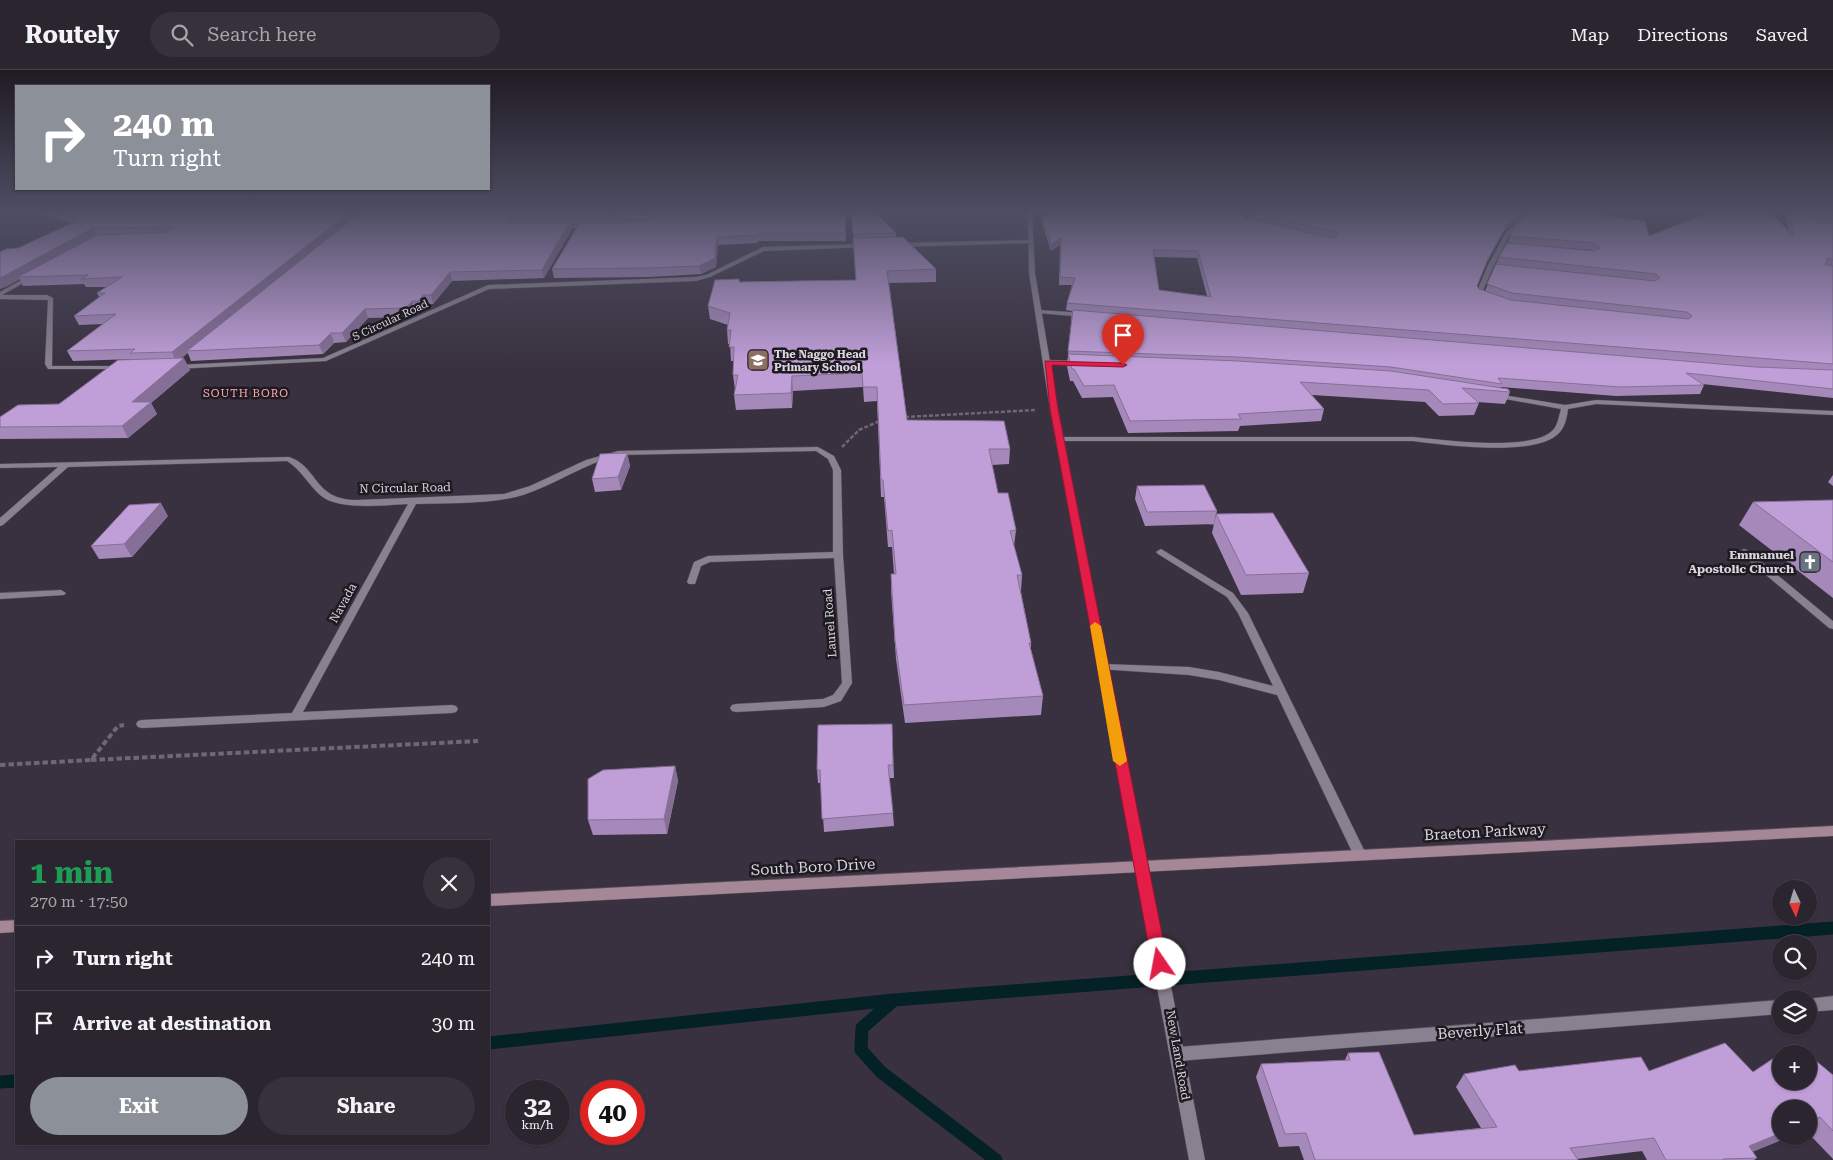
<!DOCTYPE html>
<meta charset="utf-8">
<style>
body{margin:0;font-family:"Roboto Serif",serif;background:#37313b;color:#f1f3f6;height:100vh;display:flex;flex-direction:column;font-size:19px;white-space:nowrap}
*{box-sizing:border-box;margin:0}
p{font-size:16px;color:#a6a5aa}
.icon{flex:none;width:28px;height:28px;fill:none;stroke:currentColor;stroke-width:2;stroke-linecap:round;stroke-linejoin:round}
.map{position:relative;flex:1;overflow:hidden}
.details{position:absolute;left:15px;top:770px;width:475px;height:305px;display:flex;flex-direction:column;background:#2b252f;border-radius:0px;box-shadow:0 1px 4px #0004,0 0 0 1px #47424b}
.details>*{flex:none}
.hud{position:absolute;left:15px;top:15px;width:475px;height:105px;border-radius:0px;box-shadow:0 1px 4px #0004,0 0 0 1px #47424b;background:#8c9099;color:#fff;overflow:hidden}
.needle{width:32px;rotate:176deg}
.buttons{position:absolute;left:1772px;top:810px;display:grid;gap:10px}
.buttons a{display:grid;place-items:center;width:45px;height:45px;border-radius:50%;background:#2b252f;box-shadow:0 1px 4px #0004,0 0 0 1px #47424b;font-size:25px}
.speed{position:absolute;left:505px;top:1010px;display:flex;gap:10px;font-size:25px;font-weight:700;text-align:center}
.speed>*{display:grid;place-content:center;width:65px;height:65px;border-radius:50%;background:#2b252f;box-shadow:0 1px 4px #0004,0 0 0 1px #47424b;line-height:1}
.speed small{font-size:12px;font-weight:400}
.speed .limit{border:8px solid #d22;background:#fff;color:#111}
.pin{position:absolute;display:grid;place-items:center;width:42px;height:42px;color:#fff;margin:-51px -21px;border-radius:50% 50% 50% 0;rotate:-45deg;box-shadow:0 0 5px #0007}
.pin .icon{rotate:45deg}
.me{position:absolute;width:55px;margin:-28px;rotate:348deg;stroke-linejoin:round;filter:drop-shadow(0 0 4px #0008)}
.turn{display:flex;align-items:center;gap:18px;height:105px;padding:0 15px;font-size:22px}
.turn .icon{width:65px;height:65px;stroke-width:2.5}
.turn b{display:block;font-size:35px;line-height:42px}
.round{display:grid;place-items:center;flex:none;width:52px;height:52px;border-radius:26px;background:#37313b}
.summary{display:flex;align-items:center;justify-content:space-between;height:85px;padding:0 15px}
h1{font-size:30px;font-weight:700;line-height:38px;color:#1e9e55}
.primary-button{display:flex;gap:10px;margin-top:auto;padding:10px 15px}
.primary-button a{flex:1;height:58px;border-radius:30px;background:#8c9099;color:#fff;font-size:20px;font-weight:700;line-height:58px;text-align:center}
.primary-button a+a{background:#37313b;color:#f1f3f6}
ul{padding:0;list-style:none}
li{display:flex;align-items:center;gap:15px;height:65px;padding:0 15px;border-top:1px solid #47424b}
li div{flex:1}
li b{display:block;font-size:19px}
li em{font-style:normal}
header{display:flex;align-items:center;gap:30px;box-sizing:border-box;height:70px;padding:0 25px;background:#2b252f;border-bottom:1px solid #47424b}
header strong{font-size:24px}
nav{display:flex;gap:28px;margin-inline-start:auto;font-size:18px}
.search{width:350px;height:45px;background:#37313b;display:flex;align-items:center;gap:12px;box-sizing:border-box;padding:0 18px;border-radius:28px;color:#a6a5aa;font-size:19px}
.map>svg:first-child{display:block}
</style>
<header>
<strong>Routely</strong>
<div class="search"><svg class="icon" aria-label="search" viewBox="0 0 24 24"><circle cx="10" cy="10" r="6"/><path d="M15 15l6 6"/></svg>Search here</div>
<nav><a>Map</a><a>Directions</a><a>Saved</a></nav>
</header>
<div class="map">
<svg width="1833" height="1090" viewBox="0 0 1833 1090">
<rect width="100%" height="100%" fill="#39313f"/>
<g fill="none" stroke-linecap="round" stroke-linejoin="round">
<!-- stream -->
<path stroke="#042125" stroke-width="13" d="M 894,930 L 862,958 L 861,980 L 881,1002 L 996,1090
M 489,973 L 894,930 L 1833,858
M 0,1012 L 16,1011"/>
<!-- service casing -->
<g stroke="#544d59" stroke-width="1">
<path id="service" d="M 1528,142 L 1533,142 L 1511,163 L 1493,197 L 1482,223 L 1488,227 L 1485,229 L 1476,224 L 1487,197 L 1506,162 Z
M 1039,240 L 1085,243 L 1088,245 L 1085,247 L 1037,243 L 1037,241 Z
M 1047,290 L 1079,291 L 1082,293 L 1079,295 L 1045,293 L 1044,292 Z
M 1491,323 L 1565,335 L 1596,330 L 1833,341 L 1833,345 L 1596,334 L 1568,339 C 1567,347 1565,358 1558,364 C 1534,387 1445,375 1413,371 L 1061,371 L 1057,369 L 1061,367 L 1413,367 C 1442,370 1533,382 1553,360 C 1558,355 1559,345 1561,339 L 1494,327 L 1491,327 Z
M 1161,479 L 1233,523 L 1248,543 L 1366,784 L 1365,788 L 1360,789 L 1355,788 L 1277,625 L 1219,610 L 1189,605 L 1099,599 L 1098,597 L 1099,595 L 1103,594 L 1189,597 L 1219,602 L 1273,616 L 1238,543 L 1227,527 L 1158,484 L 1156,482 Z
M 1744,479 L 1747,480 L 1833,551 L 1833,559 L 1829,558 L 1741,484 L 1739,482 Z"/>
</g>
<!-- minor casing -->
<g stroke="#544d59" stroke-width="1">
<path id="minor" d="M 591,154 L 593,157 L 558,159 L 555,157 L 558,155 Z
M 1030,170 L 1033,172 L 1032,173 L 897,177 L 894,175 L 897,173 Z
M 865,174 L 867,175 L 867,177 L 764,181 L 710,207 L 696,211 L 489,219 L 326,291 L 176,299 L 173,297 L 176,295 L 323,288 L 488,215 L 696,207 L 706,205 L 763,177 Z
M 32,204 L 35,206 L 34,207 L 2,225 L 47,225 L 53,228 L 52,296 L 119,296 L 121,297 L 121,299 L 48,299 L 45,294 L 48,230 L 0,229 L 0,222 Z
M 818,377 L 834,386 L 841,400 L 843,485 L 852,613 L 841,631 L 824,637 L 736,642 L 732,641 L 730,638 L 732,635 L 736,634 L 823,629 L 833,625 L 842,613 L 834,488 L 710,492 L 701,496 L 695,514 L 689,514 L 687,512 L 694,492 L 708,486 L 833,482 L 833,400 L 828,389 L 816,381 L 618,385 C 584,394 556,414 523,425 C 494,434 448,433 416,434 L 303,642 L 452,635 L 456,636 L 458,639 L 456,642 L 452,643 L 142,658 L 138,657 L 136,654 L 138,651 L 142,650 L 292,643 L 408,434 C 384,435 338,441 320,425 C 308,414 301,400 287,391 L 68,397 L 3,455 L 0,456 L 0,448 L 58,397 L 0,398 L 0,394 L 289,387 C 319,397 313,430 357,430 L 504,424 L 530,416 L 586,390 L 618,381 Z
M 61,520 L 66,523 L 64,525 L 0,529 L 0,523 Z
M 1833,926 L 1833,940 L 1809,942 L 1809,929 L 1807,929 Z
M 1781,930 L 1781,944 L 1178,991 L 1173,989 L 1170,984 L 1173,979 L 1178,977 Z"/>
</g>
<!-- tertiary casing -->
<g stroke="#544d59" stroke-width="1">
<path id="tertiary" d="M 1028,142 L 1032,142 L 1035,203 L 1058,339 L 1205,1090 L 1189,1090 L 1050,339 L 1029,203 Z"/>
</g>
<!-- secondary casing -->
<g stroke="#544d59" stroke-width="1">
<path id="secondary" d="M 1833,756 L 1833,766 L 489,836 L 489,824 Z
M 16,850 L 16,862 L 0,863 L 0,851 Z"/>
</g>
<!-- path-far1 -->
<path stroke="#6e6774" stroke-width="2.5" stroke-dasharray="4 2" stroke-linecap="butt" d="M 905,347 L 1036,340
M 842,377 L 859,360 L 882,350"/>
<!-- path -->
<path stroke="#6e6774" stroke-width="4" stroke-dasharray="5.5 3" stroke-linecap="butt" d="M 91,690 L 478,671
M 0,695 L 91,690 L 118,656 L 124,655"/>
<!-- service -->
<use href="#service" fill="#898090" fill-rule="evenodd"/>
<!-- minor -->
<use href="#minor" fill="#898090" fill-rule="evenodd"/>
<!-- tertiary -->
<use href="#tertiary" fill="#898090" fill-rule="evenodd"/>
<!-- secondary -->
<use href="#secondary" fill="#a68797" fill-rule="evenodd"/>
</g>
<!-- wall -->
<path fill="#a589ba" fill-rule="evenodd" d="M 38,142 L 846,142 L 846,171 L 758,171 L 758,173 L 718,175 L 716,197 L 701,204 L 649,207 L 554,208 L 552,199 L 579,153 L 569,154 L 571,161 L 544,208 L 452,211 L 433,234 L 426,234 L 421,240 L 415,241 L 409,247 L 368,248 L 346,272 L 334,273 L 323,284 L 191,291 L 188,283 L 181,288 L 190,300 L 151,333 L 157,344 L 128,368 L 0,369 L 0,347 L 59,334 L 134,289 L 73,291 L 67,281 L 103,254 L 79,255 L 74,246 L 99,227 L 97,223 L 107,217 L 86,217 L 84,214 L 23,216 L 20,209 L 7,216 L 0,219 L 0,182 L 18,178 L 72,153 L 38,143 Z
M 1047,142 L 1246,148 L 1250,149 L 1245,142 L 1526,142 L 1504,161 L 1485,196 L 1477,216 L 1479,219 L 1485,221 L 1499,187 L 1508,173 L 1510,166 L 1606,142 L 1602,146 L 1649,166 L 1788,160 L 1786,142 L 1833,142 L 1833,328 L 1702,314 L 1704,315 L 1700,324 L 1616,326 L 1501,317 L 1500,318 L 1510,322 L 1505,334 L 1477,332 L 1479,333 L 1474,345 L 1439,346 L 1425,332 L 1312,325 L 1324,339 L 1321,351 L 1240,356 L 1238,361 L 1128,363 L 1113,327 L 1082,328 L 1073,311 L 1070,311 L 1067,296 L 1072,241 L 1066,240 L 1067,233 L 1072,215 L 1059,215 L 1060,175 L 1051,181 L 1042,153 L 1042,146 L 1047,146 ZM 1539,176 L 1592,180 L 1593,181 ZM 1154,187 L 1197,188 L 1207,226 L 1159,220 Z
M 852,144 L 896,163 L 896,167 L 936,199 L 936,212 L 889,213 L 907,350 L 1010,379 L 1009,394 L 992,395 L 998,423 L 1016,460 L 1014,476 L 1022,505 L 1021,522 L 1031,573 L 1031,580 L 1043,626 L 1041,645 L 905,653 L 896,589 L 891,521 L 891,504 L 894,504 L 892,477 L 888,477 L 884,427 L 881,427 L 877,331 L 864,332 L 863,317 L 793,321 L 792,338 L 736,340 L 734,325 L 735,320 L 733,305 L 734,291 L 731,291 L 730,274 L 728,274 L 727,260 L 728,255 L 710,249 L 708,236 L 739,209 L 740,212 L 856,210 Z
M 627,383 L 630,396 L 621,420 L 595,422 L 592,409 Z
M 1833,405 L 1833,416 L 1828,412 Z
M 1137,416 L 1217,441 L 1214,454 L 1145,456 L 1135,429 Z
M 1833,430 L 1833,528 L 1739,455 L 1753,432 Z
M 1216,444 L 1309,503 L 1303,523 L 1241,525 L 1212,463 Z
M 168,446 L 132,487 L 99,489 L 91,476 Z
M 892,654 L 894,708 L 889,708 L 893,743 L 894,756 L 824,762 L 821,713 L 818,713 L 817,700 Z
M 675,696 L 678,711 L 667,764 L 593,765 L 588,750 Z
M 1348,983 L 1414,1065 L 1481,1058 L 1456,1017 L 1464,1004 L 1519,1001 L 1649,1001 L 1753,1002 L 1833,1005 L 1833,1089 L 1809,1064 L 1809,1039 L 1781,1066 L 1791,1066 L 1752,1082 L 1757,1088 L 1754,1090 L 1647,1090 L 1642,1081 L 1577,1089 L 1578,1090 L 1304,1090 L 1299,1076 L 1279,1077 L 1256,1007 L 1261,994 L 1345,990 Z"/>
<!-- shaded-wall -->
<path fill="#866f97" d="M 350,142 L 362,142 L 187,281 L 188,283 L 176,292 L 172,282 Z
M 1521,142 L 1526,142 L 1504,161 L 1485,196 L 1474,223 L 1488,189 L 1507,154 Z
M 1602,142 L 1606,142 L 1595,152 L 1598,145 Z
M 510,147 L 512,155 L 507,153 Z
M 569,153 L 571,161 L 544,208 L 542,200 Z
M 93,158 L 97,166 L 18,207 L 20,209 L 7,216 L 0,219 L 0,208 Z
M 717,167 L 718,175 L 716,197 L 701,204 L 699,196 Z
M 1061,168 L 1060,175 L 1051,181 L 1051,174 Z
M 450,202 L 452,211 L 433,234 L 431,225 Z
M 423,225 L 426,234 L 421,240 L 419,231 Z
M 412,231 L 415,241 L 409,247 L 406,238 Z
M 365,239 L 368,248 L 346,272 L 342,263 Z
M 331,263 L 334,273 L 323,284 L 319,275 Z
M 184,288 L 190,300 L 151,333 L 157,344 L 128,368 L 122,356 L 132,332 Z
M 792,306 L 793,321 L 792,338 L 791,323 Z
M 627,383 L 630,396 L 621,420 L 618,407 Z
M 161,433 L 168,446 L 132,487 L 124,474 Z
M 675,696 L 678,711 L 667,764 L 664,749 Z
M 1820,1047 L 1809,1058 L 1809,1052 Z
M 1781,1063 L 1781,1066 L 1791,1066 L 1735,1089 L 1749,1076 Z"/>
<!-- building -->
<path fill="#c09fd8" stroke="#866f97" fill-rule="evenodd" d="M 57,142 L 350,142 L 172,282 L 130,283 L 135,279 L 67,281 L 116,244 L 74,246 L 105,223 L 97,223 L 122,207 L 81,209 L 88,205 L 18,207 L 97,165 L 168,162 L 173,157 L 93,158 L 0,208 L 0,182 L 6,179 L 18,178 L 81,149 Z
M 361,142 L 846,142 L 845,163 L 758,163 L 757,165 L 717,167 L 715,188 L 699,196 L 648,198 L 552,199 L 580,153 L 648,151 L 653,148 L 649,144 L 510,147 L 507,153 L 569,153 L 542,200 L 450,202 L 431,225 L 423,225 L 419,231 L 412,231 L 406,238 L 365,239 L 342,263 L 331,263 L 319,275 L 187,281 Z
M 1047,142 L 1242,142 L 1246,148 L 1332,168 L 1338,164 L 1336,162 L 1251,143 L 1251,142 L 1521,142 L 1507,154 L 1488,189 L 1477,216 L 1479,219 L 1511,230 L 1689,249 L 1692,246 L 1687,242 L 1512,223 L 1487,214 L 1496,194 L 1655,211 L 1660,208 L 1656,204 L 1499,187 L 1507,173 L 1595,181 L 1600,178 L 1595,173 L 1510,166 L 1515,157 L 1531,142 L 1602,142 L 1598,145 L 1645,151 L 1649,166 L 1710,142 L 1771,142 L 1793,166 L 1790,142 L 1833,142 L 1833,147 L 1814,147 L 1817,152 L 1833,153 L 1833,190 L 1828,188 L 1825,194 L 1833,196 L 1833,294 L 1067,233 L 1075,208 L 1060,207 L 1061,168 L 1051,174 L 1042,146 L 1049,146 ZM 1153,180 L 1198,181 L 1211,227 L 1159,220 Z
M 876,143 L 896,163 L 853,164 L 852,144 Z
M 903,167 L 936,199 L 887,201 L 907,350 L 1004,351 L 1010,379 L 989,379 L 998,423 L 1008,423 L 1016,460 L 1010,461 L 1022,505 L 1017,505 L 1031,573 L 1029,573 L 1043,626 L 904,635 L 895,571 L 891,504 L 896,504 L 892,460 L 888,461 L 883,410 L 881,410 L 877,317 L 863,317 L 862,303 L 792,306 L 791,323 L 734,325 L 738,305 L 733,305 L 734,277 L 729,277 L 731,260 L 727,260 L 730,243 L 708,236 L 715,210 L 739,209 L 739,212 L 856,210 L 853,168 Z
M 1073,240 L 1756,297 L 1833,300 L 1833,319 L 1686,303 L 1704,315 L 1620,317 L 1498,308 L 1502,314 L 1391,297 L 1238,287 L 1068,281 Z
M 1068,284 L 1238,291 L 1391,301 L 1508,319 L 1510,322 L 1462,318 L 1479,333 L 1443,334 L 1429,320 L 1300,312 L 1324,339 L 1238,344 L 1241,349 L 1130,351 L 1114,315 L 1084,316 L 1074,299 L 1072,299 Z
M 184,288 L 132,332 L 151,332 L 122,356 L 0,357 L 0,347 L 18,335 L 59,334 L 118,290 Z
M 627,383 L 618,407 L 592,409 L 600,384 Z
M 1204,415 L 1217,441 L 1147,442 L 1137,416 Z
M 1833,430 L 1833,492 L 1753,432 Z
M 161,433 L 124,474 L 91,476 L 129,435 Z
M 1273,443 L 1309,503 L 1246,505 L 1216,444 Z
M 892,654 L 893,695 L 888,695 L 893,743 L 822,749 L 820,700 L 817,700 L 818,655 Z
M 675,696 L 664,749 L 588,750 L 588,709 L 603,700 Z
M 1725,973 L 1753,1002 L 1795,974 L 1807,984 L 1781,984 L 1781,1011 L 1809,1011 L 1809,985 L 1833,1005 L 1833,1061 L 1820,1047 L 1809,1052 L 1809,1039 L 1781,1039 L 1781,1063 L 1749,1076 L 1757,1088 L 1723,1089 L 1724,1090 L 1666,1090 L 1654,1068 L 1570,1078 L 1578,1090 L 1315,1090 L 1306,1063 L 1285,1064 L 1261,994 L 1350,990 L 1348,983 L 1379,982 L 1414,1065 L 1497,1057 L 1464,1004 L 1515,995 L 1519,1001 L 1641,987 L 1649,1001 Z"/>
<!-- sky -->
<linearGradient id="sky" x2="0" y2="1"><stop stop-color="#1f1b23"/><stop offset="0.48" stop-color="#4e4e63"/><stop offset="1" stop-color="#4e4e63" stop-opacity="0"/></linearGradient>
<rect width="1833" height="294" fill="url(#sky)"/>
<!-- route -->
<path fill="#e11d48" stroke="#92132f" d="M 1045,291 L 1123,293 L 1127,295 L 1123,297 L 1052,295 L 1058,339 L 1168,894 L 1166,899 L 1160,901 L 1154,899 L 1152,894 L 1050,339 Z"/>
<!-- slow -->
<path fill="#f59e0b" d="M 1095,552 L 1101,556 L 1127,691 L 1120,696 L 1113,691 L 1090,556 Z"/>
<!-- icons -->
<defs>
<g id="school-square" transform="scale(1.125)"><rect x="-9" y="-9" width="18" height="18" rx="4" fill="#8d6e63" stroke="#1e1a21"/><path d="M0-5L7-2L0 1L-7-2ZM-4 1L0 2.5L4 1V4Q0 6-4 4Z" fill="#fff"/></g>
<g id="church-square" transform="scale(1.125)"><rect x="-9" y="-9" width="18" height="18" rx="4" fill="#6b7280" stroke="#1e1a21"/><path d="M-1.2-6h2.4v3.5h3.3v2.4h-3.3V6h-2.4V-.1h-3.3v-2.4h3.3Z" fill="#fff"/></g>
</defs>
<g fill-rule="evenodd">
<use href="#school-square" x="758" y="290"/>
<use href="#church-square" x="1810" y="492"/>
</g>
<g text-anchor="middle" stroke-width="5" stroke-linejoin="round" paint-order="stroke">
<!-- far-street labels -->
<g font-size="11" fill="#d9d4dd" stroke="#1e1a21">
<text transform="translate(390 250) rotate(-25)" y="4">S Circular Road</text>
</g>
<!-- far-poi labels -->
<g font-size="11" font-weight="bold" fill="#d9d4dd" stroke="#1e1a21" text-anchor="start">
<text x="774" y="288">The Naggo Head<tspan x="774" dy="13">Primary School</tspan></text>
</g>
<!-- far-neighbourhood labels -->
<g font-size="11" letter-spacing="1" fill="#ffaab3" stroke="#1e1a21">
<text x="246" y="327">SOUTH BORO</text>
</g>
<!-- street labels -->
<g font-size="12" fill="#d9d4dd" stroke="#1e1a21">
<text transform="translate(405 418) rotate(-1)" y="4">N Circular Road</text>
<text transform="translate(343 533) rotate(-61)" y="4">Navada</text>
<text transform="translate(830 553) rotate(-94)" y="4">Laurel Road</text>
<text transform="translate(1178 985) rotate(80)" y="4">New Land Road</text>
</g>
<!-- poi labels -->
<g font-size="12" font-weight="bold" fill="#d9d4dd" stroke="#1e1a21" text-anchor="end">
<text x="1794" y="489">Emmanuel<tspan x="1794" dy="14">Apostolic Church</tspan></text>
</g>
<!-- near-street labels -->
<g font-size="15" fill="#d9d4dd" stroke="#1e1a21">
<text transform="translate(1485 762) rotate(-3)" y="5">Braeton Parkway</text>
<text transform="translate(813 797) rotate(-3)" y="5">South Boro Drive</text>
<text transform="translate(1480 961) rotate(-4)" y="5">Beverly Flat</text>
</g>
</g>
</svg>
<div class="buttons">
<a><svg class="needle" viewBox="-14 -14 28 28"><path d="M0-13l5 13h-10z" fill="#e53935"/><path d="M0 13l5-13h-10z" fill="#a6a5aa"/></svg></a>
<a><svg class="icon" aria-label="search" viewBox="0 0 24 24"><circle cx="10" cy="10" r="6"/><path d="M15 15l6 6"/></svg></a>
<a><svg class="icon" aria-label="layers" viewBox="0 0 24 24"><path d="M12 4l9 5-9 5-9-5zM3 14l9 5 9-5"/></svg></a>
<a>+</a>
<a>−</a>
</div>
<div class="speed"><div>32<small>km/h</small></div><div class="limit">40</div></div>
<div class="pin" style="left:1123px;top:295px;background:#d93025"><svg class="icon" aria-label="arrive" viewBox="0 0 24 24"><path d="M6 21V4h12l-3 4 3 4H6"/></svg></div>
<svg class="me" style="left:1160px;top:894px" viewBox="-20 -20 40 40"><circle r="19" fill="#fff"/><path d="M0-13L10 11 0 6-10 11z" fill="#e11d48"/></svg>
<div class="hud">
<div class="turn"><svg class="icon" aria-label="right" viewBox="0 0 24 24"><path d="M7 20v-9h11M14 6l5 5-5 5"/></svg><div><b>240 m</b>Turn right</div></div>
</div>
<section class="details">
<div class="summary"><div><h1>1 min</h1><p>270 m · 17:50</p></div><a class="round"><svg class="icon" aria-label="close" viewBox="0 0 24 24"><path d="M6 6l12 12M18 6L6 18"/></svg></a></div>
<ul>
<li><svg class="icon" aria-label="right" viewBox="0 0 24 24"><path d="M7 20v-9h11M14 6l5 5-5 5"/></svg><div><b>Turn right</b></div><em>240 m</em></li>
<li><svg class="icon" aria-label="arrive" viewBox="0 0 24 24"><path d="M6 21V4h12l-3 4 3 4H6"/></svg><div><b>Arrive at destination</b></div><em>30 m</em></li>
</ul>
<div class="primary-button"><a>Exit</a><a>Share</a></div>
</section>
</div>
